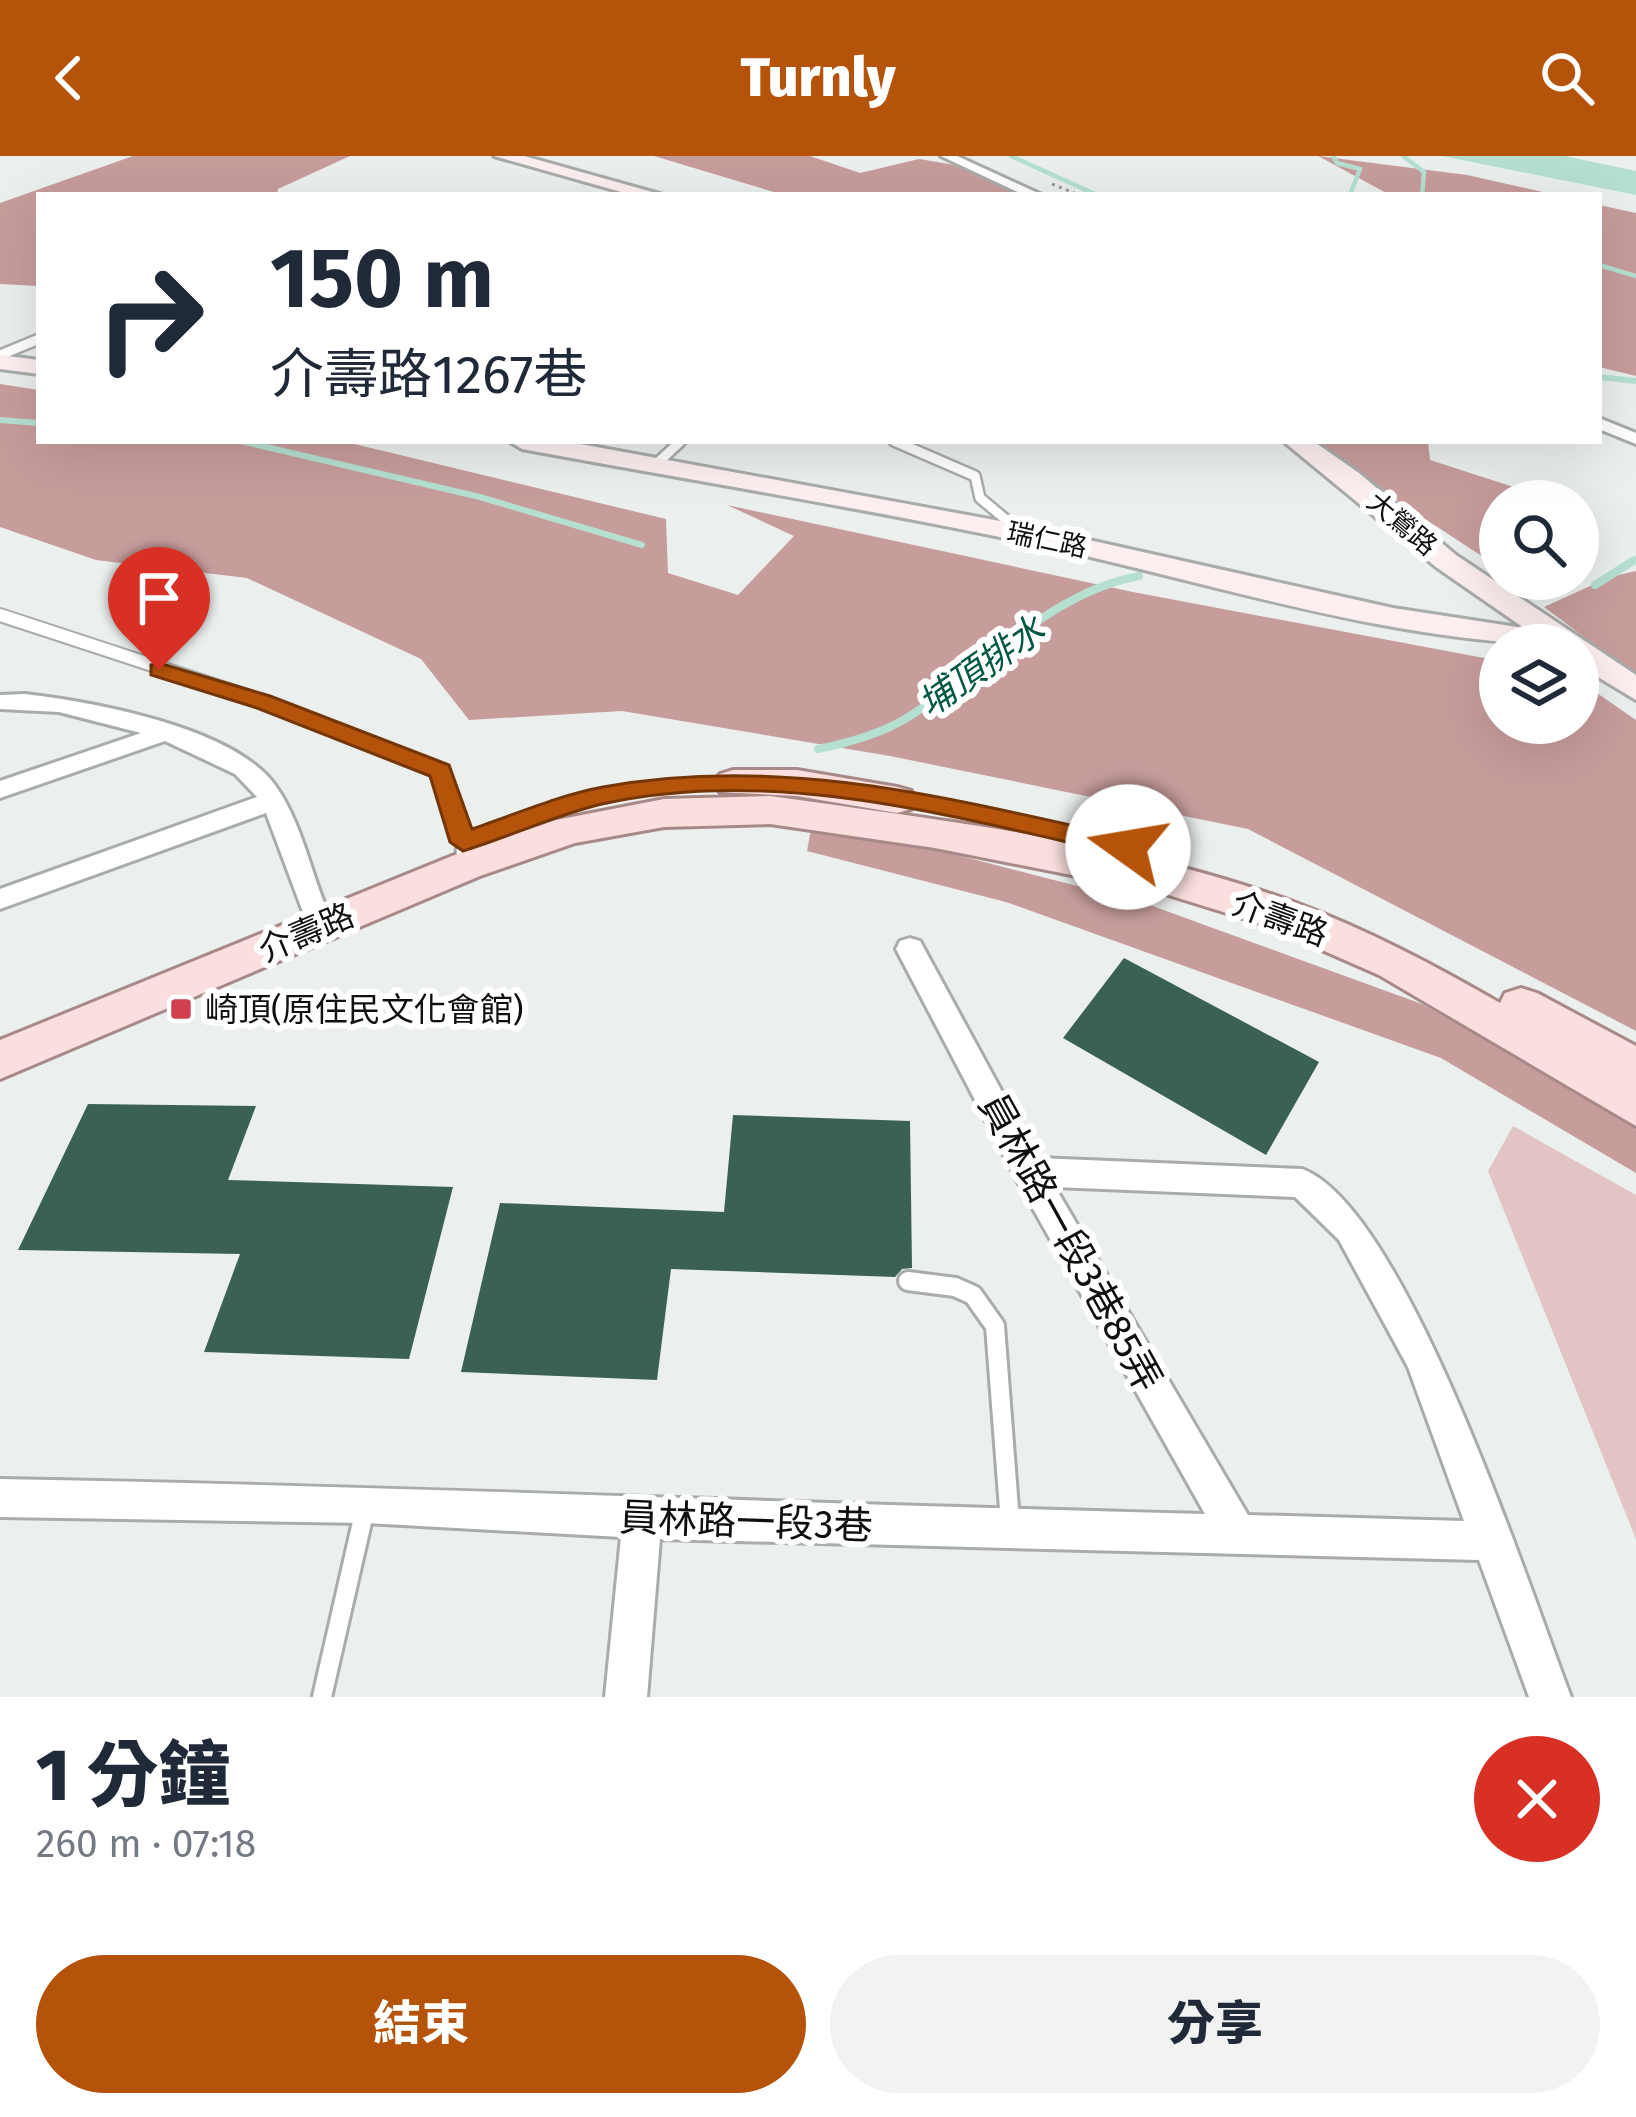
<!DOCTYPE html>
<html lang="zh-TW">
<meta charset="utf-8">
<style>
body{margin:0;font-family:"Fira Sans","Noto Sans TC",sans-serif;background:#f2f2f3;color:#1f2937;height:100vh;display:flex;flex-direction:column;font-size:45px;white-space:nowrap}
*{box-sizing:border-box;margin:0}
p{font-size:39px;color:#747a83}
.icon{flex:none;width:66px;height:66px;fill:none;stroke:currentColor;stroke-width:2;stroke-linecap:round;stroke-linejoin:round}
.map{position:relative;height:1541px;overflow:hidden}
.side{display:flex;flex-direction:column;background:#fff;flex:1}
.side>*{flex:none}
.guide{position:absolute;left:36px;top:36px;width:1566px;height:252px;border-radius:0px;box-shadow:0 12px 48px #0002;background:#fff;color:#1f2937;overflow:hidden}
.tools{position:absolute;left:1479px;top:324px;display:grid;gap:24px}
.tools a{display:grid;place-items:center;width:120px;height:120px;border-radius:50%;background:#fff;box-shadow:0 12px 48px #0002;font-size:60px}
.pin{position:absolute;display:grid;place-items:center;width:102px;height:102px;color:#fff;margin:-123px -51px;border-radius:50% 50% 50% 0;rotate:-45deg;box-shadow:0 0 12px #0007}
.pin .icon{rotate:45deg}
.me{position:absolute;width:132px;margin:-66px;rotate:283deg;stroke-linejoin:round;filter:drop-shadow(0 0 9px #0008)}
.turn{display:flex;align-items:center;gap:42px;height:252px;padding:0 36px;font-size:54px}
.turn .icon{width:156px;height:156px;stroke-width:2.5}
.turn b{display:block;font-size:84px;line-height:102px}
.round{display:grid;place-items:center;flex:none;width:126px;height:126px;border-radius:63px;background:#f2f2f3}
.overview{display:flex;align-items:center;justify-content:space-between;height:204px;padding:0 36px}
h1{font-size:72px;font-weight:800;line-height:90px}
.action{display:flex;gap:24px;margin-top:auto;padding:24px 36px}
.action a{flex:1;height:138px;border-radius:72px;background:#b45309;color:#fff;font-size:48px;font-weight:800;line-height:138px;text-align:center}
.action a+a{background:#f2f2f3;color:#1f2937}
header{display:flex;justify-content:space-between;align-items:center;height:156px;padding:0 36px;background:#b45309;color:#fff;font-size:54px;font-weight:800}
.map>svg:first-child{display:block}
</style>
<header><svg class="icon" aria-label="back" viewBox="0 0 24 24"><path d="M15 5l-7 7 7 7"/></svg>Turnly<svg class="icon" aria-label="search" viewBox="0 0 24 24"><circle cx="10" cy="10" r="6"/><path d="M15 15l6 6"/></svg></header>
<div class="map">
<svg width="1636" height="1541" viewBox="0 0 1636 1541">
<rect width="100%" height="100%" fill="#ebefed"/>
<!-- green -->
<path fill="#e1c4c3" d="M 1513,970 L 1636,1039 L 1636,1383 L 1488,1015 Z"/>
<!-- forest -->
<path fill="#c79d9c" d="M 133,0 L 350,0 L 278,33 L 277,39 L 39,39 L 39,130 L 0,128 L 0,47 Z
M 654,0 L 810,0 L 860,17 L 919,3 L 955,9 L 1023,39 L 784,39 Z
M 1318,0 L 1467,19 L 1556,39 L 1390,39 Z
M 1599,49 L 1636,57 L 1636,220 L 1599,211 Z
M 0,228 L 39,234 L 39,285 L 342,285 L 666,363 L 668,417 L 738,439 L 794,380 L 727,349 L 1133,436 L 1500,505 L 1500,567 L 1578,567 L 1578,524 L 1636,564 L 1636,875 L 1248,673 L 890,600 L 622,555 L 469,564 L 421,503 L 247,422 L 96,404 L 0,371 Z
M 1306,285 L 1428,285 L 1430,304 L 1557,345 L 1500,345 L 1500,412 Z
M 1636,415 L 1636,520 L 1544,451 L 1610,421 Z
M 811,673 L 941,695 L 1147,748 L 1422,848 L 1636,969 L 1636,1017 L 1441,902 L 1006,746 L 807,695 Z"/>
<!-- water -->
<path fill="#b5e0d1" d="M 1442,0 L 1565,0 L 1636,15 L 1636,39 Z"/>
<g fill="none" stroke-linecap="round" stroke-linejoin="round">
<!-- stream-far2 -->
<path stroke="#b5e0d1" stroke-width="4.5" d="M 1011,0 L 1097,39
M 1333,0 L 1337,7 L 1360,13 L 1350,39
M 1403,0 L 1424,16 L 1422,39
M 1599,109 L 1636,120"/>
<!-- stream-far1 -->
<path stroke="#b5e0d1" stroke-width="6" d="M 1599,221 L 1636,225
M 0,264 L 39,267
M 241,285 L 480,341 L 642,389
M 1629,408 L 1636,403"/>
<!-- stream -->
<path stroke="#b5e0d1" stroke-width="8" d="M 1595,429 L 1633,405
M 818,593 C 848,587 878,579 905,563 C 982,516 1047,437 1139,420"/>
</g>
<!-- building -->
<path fill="#3a6154" d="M 1124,802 L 1319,906 L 1266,999 L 1063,882 Z
M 88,948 L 256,950 L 228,1024 L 453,1031 L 409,1203 L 204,1196 L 240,1098 L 18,1094 Z
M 733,959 L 910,965 L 912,1112 L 902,1113 L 895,1121 L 671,1113 L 657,1224 L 461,1216 L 500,1047 L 724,1056 Z"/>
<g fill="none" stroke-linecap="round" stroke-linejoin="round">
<!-- lane-far3 casing -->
<g stroke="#a8acab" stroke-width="14">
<path id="lane-far3" d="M 0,199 L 39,183
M 894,285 L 975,320 L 980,342 L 1022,377
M 654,310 L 681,285"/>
</g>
<!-- lane-far2 casing -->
<g stroke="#a8acab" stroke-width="16">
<path id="lane-far2" d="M 0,459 L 262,545 L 440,615 L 465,698"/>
</g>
<!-- lane-far1 casing -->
<g stroke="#a8acab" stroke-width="21">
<path id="lane-far1" d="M 464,695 L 466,710"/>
</g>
<!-- lane casing -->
<g stroke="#a8acab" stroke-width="24">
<path id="lane" d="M 908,1125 L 955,1131 L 973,1139 L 995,1170 L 1010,1366
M 322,1541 L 365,1353"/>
</g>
<!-- street casing -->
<g stroke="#a8acab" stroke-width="6">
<path id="street" d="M 941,0 L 957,0 L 1042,39 L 1024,39 Z
M 1599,262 L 1636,277 L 1636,288 L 1599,273 Z
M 25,538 C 93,546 233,571 275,629 C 300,664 309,709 325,749 L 321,756 L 303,756 L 266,657 L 0,753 L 0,733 L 257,641 L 235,618 L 165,585 L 0,642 L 0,625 L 141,577 L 59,556 L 0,553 L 0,539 Z
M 910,782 L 920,785 L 1038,1002 L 1302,1013 C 1406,1051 1529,1432 1571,1541 L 1529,1541 L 1479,1404 L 660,1383 L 647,1541 L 605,1541 L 621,1381 L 366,1367 L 0,1361 L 0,1323 C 402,1330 803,1348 1205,1358 L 1018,1026 L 896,793 L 900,785 ZM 1055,1031 L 1295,1041 L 1339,1084 L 1408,1211 L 1464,1365 L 1248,1359 Z"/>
</g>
<!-- secondary casing -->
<g stroke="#a8acab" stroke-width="6">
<path id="secondary" d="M 494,0 L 524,0 L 663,39 L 632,39 Z
M 0,199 L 39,204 L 39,218 L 0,213 Z
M 509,285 L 564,285 L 1022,369 L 1393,452 L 1524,472 L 1436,411 L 1283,285 L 1313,285 L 1359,317 L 1456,399 L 1636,519 L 1636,544 L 1578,509 L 1578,489 C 1391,489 1206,424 1024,386 C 858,351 689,324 522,293 Z"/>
</g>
<!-- primary casing -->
<g stroke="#a78988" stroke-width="6">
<path id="primary" d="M 733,614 L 797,614 L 897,631 L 911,635 L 916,644 L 911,653 L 897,657 L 797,640 L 720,636 L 714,627 L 720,618 Z
M 770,640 C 945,665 1129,685 1296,747 C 1368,774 1434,809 1500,847 L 1505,837 L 1521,832 L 1537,837 L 1636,890 L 1636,970 L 1379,819 L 1265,769 L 1162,737 L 935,692 L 770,668 L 664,671 L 575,687 L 480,720 L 0,923 L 0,884 L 452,700 L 556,664 L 664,643 Z"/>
</g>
<!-- path -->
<path stroke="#989b99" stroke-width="3" stroke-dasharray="3 4.5" stroke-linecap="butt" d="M 1052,28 L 1079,39"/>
<!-- lane-far3 -->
<use href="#lane-far3" stroke="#fff" stroke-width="9"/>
<!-- lane-far2 -->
<use href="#lane-far2" stroke="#fff" stroke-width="12"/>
<!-- lane-far1 -->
<use href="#lane-far1" stroke="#fff" stroke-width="15"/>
<!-- lane -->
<use href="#lane" stroke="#fff" stroke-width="18"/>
<!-- street -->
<use href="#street" fill="#fff" fill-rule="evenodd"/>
<!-- secondary -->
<use href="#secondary" fill="#fdefef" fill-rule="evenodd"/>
<!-- primary -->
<use href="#primary" fill="#fbdfdf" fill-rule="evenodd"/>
</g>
<!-- route -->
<path fill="#b45309" stroke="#753606" stroke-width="3" d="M 159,507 L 270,540 L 449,609 L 472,673 C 514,659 559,639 603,631 C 783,598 952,643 1128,682 L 1141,691 L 1128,700 C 958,662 776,609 602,648 C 555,659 509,681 463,695 L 450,686 L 430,620 L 254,551 L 151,519 L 151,509 Z"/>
<!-- markers -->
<rect fill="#d0404e" stroke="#fff" stroke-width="4.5" x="169" y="841" width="24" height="24" rx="6"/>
<g text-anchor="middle" stroke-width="12" stroke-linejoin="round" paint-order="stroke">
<!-- far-street labels -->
<g font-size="27" fill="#0e0f0e" stroke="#fff">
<text transform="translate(1402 368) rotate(40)" y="9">大鶯路</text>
<text transform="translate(1047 384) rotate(12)" y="9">瑞仁路</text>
</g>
<!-- street labels -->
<g font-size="33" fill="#0e0f0e" stroke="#fff">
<text transform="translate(1280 762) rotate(20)" y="12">介壽路</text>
<text transform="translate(306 776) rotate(-23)" y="12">介壽路</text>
</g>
<!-- poi labels -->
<g font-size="33" fill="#0e0f0e" stroke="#fff" text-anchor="start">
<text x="205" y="865">崎頂(原住民文化會館)</text>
</g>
<!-- water labels -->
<g font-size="36" font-style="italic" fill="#015844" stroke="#fff">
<text transform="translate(981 510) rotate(-35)" y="13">埔頂排水</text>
</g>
<!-- near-street labels -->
<g font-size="39" fill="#0e0f0e" stroke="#fff">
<text transform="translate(1071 1086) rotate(61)" y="14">員林路一段3巷85弄</text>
<text transform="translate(746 1365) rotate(2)" y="14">員林路一段3巷</text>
</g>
</g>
</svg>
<div class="tools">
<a><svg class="icon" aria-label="search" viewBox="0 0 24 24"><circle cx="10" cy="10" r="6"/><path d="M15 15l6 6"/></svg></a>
<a><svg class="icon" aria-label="layers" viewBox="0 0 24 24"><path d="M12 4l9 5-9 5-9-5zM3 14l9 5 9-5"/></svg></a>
</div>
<div class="pin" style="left:159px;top:514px;background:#d93025"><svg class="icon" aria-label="arrive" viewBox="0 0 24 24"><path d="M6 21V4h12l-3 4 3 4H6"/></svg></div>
<svg class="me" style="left:1128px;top:691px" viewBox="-20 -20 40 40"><circle r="19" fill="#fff"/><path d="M0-13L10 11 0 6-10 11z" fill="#b45309"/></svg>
<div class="guide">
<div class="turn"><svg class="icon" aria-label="right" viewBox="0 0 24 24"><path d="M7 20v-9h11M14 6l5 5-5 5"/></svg><div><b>150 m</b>介壽路1267巷</div></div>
</div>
</div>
<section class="side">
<div class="overview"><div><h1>1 分鐘</h1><p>260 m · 07:18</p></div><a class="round" style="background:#d93025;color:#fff"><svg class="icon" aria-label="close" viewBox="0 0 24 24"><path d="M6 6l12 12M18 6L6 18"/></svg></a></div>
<div class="action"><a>結束</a><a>分享</a></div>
</section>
